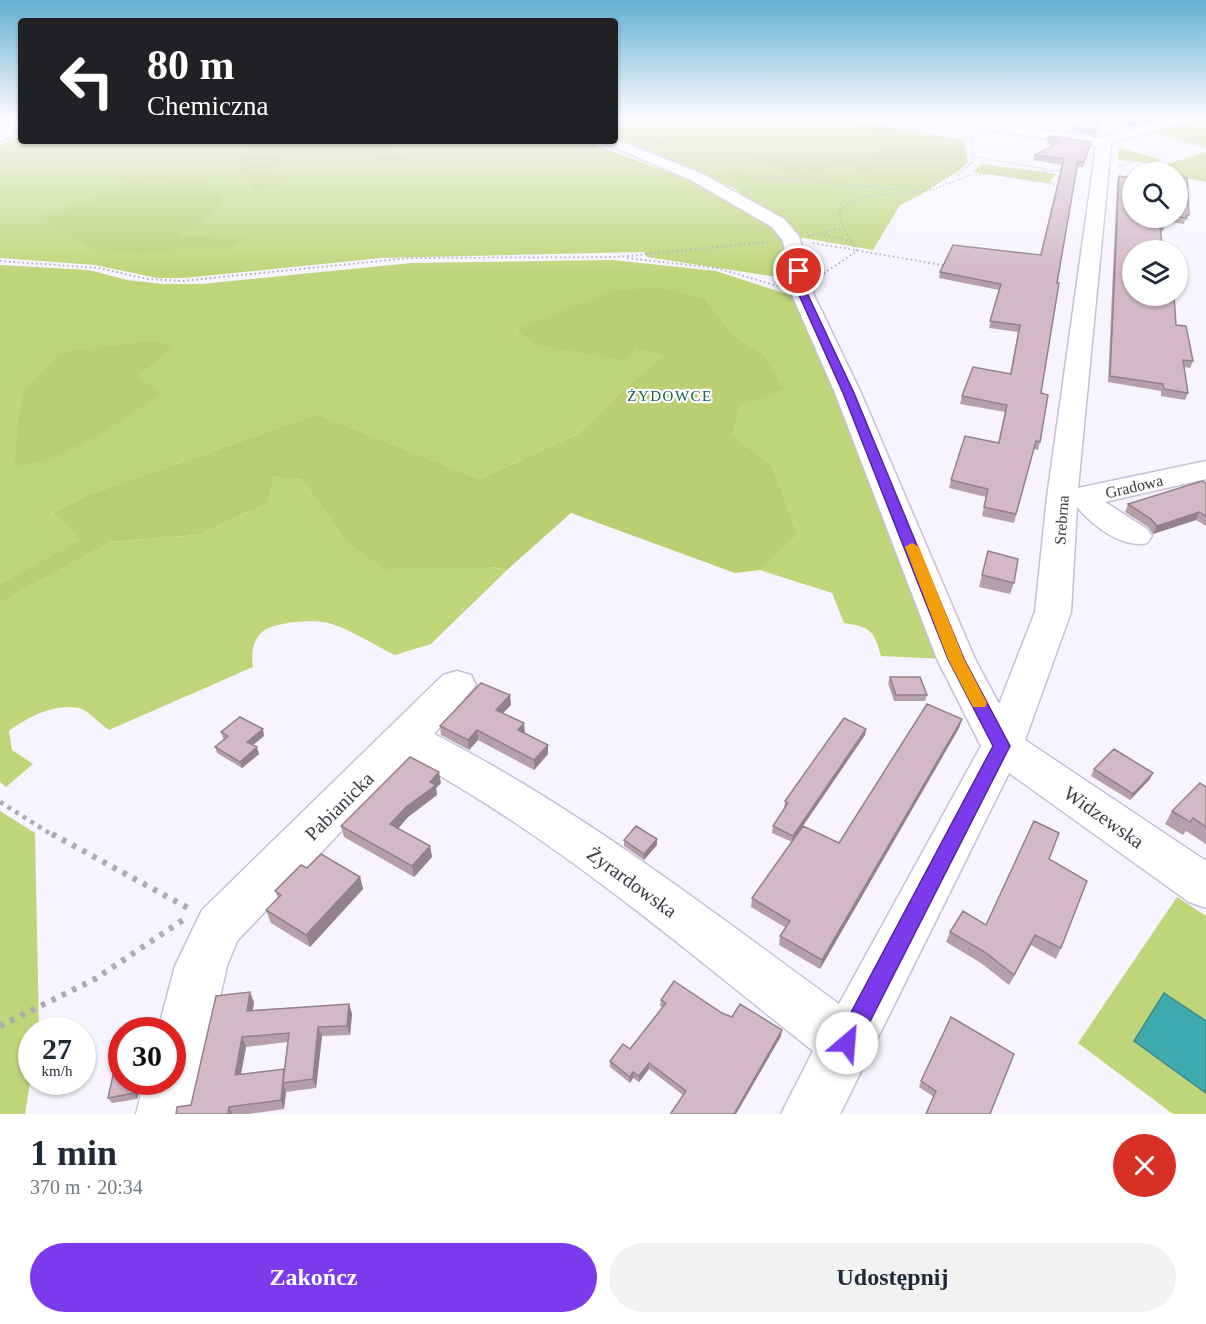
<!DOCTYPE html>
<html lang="pl">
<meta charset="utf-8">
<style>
body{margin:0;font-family:"Times New Roman",serif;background:#f2f2f3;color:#1f2937;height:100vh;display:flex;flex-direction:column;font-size:22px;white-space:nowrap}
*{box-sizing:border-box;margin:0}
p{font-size:20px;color:#747a83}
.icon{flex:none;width:33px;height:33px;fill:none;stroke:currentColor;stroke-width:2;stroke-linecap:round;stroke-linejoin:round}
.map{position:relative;height:1114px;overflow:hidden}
.panel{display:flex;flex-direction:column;background:#fff;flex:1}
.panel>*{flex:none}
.hud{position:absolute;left:18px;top:18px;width:600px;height:126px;border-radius:6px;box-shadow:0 2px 4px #0004;background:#202124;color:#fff;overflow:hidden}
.buttons{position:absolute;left:1122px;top:162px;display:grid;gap:12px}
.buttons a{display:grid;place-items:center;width:66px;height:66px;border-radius:50%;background:#fff;box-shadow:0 2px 4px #0004;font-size:30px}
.speed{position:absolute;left:18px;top:1017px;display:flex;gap:12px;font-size:30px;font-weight:700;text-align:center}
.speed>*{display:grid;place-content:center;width:78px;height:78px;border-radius:50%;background:#fff;box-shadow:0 2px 4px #0004;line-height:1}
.speed small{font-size:15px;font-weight:400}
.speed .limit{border:9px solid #d22;background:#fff;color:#111}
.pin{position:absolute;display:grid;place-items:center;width:51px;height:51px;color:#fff;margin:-26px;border:3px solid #fff;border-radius:50%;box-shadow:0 2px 6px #0007}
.me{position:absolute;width:66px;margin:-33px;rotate:27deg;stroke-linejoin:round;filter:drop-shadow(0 0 4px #0008)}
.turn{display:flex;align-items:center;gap:21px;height:126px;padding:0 30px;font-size:27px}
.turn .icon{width:78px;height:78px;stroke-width:2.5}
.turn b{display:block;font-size:42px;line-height:51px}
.round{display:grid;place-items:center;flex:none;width:63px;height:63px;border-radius:32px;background:#f2f2f3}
.summary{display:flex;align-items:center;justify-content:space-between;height:102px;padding:0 30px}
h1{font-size:36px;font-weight:700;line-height:45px}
.primary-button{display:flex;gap:12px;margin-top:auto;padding:12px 30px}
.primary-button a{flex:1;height:69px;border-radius:36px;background:#7c3aed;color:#fff;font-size:24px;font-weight:700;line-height:69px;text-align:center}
.primary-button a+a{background:#f2f2f3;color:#1f2937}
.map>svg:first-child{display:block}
</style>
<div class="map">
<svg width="1206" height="1114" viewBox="0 0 1206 1114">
<rect width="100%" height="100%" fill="#f7f4ff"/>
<!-- green -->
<path fill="#bfd57a" d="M 615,117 L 835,117 L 868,123 L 862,126 L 888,149 L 864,153 L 790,156 L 813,179 L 813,174 L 841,165 L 859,171 L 879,184 L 901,189 L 918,196 L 900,205 L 873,250 L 804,238 L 783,239 L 783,278 L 647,257 L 644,252 L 381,258 L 184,278 L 157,278 L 95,265 L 0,258 L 0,146 L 21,133 L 21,141 L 585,141 L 710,188 L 751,215 L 765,210 L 732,187 L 601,141 L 615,141 Z
M 1206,118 L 1206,148 L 1153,133 Z
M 1118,147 L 1162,160 L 1151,163 L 1118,160 Z
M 1206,152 L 1206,182 L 1178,176 L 1178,172 L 1147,170 Z
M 982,164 L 1056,174 L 1049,183 L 973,172 Z
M 613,260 L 716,271 L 793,296 L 814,337 L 945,659 L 881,656 C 874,630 870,627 844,623 L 832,593 L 760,570 L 798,535 L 772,465 L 732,435 L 741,407 L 782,389 L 764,354 L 731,333 L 706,299 L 516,330 L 534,344 L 635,348 L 665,356 L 636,378 L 577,434 L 480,479 L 318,414 L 88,495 L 52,513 L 82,540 L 0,583 L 0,265 L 89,270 L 127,280 L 163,284 L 202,284 L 411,263 Z
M 274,477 L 302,480 L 345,540 L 507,570 L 431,644 L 395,655 C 376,646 348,628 328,623 C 314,619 271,622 261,633 C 252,643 251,655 253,667 L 109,730 C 100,724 89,711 79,708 C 55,703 27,717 9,731 L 12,750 L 33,764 L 6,787 L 0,782 L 0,603 L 111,542 L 198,535 L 268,503 Z
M 0,811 L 35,833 L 39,1030 L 32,1030 L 31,1077 L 25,1114 L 0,1114 Z
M 1177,897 L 1206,916 L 1206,1114 L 1173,1114 L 1078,1043 Z"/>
<!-- forest -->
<path fill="#b9cf72" d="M 868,123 L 964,140 L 968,162 L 960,170 L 918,196 L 901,189 L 879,184 L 859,171 L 841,165 L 813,174 L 813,180 L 754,158 L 864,153 L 887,149 L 861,126 Z
M 297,141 L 364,144 L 384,141 L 410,159 L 389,162 L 333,153 L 313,158 L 281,158 L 270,171 L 281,179 L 272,186 L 254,191 L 238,153 L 261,143 Z
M 145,174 C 170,177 208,176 224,198 L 204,221 L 177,235 L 243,239 L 226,249 L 185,248 L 138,253 L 90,248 L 54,226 L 44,216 L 112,192 Z
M 653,287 L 706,299 L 731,333 L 764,354 L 783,389 L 741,407 L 732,435 L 772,465 L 798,535 L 760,570 L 735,573 L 571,513 L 507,570 L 492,567 L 384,569 L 345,540 L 302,480 L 274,477 L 268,503 L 198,535 L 111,542 L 0,603 L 0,583 L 81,540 L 52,513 L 88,495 L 318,414 L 480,479 L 577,434 L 636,378 L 664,356 L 635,348 L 625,360 L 533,344 L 516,330 L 610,292 Z
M 149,341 L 173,346 L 137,377 L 162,393 L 100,435 L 52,459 L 14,466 L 22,393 L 59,353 Z"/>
<!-- water -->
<path fill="#40abae" stroke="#3f898e" stroke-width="1.5" d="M 1164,993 L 1206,1021 L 1206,1093 L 1134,1041 Z"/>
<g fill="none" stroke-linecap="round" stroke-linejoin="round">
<!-- minor casing -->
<g stroke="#c6bfd9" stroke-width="3">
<path id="minor" d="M 926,117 L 960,117 L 1102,138 L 1175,117 L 1198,117 L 1196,120 L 1119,140 L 1111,145 L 1078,488 L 1206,461 L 1206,479 L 1105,502 L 1147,529 L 1152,536 L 1147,543 C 1122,549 1092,525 1077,507 L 1071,612 L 1025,740 L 1206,861 L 1206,908 L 1189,902 L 1009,773 L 840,1114 L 781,1114 L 813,1051 C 683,948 556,838 410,759 L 237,941 L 227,966 L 194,1114 L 136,1114 L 144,1082 L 172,1082 L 172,1030 L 158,1030 L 175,966 L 202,910 L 443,675 L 457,671 L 471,675 L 476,685 L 434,734 C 579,808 707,908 839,1004 L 981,746 L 937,659 L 835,393 L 792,295 L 783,241 L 772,227 L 691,180 L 599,141 L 615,139 L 703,174 L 784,219 L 799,236 L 814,295 L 861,393 L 975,659 L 999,704 L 1035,612 L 1047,497 L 1096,146 L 933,121 Z
M 21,121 L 21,131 L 0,141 L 0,131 Z"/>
</g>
<!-- path-far3 -->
<path stroke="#adaab5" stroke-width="1.5" stroke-dasharray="1.5 2" stroke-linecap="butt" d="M 658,144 L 689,121 L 686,117
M 974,157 L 1047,169
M 1119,167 L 1133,161
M 728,174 L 906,190
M 958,175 L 972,162 L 972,136
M 998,175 L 1061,185
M 1178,175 L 1206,180
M 850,202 L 869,196 L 932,190 L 970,175 L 1066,170"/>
<!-- path-far2 -->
<path stroke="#adaab5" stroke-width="2" stroke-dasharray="1.5 3" stroke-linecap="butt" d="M 824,235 L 851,241
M 808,236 L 843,228
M 813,243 L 948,266
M 627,258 L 716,268 L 778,286
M 0,261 L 99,268 L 147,279 L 182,281 L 409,258 L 617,257 L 768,242
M 820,276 L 857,251 L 843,228 L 839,211 L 853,200"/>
<!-- path-far1 -->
<path stroke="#adaab5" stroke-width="4.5" stroke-dasharray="4 5" stroke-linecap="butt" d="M 0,802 L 54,836"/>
<!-- path -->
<path stroke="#adaab5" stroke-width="6" stroke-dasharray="4.5 7" stroke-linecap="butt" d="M 52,834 L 190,909
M 0,1026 L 95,979 L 183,920"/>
<!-- minor -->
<use href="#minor" fill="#fff" fill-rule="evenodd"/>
</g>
<!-- wall -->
<path fill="#b69eaa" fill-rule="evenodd" d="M 1117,117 L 1168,117 L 1129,127 L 1117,123 Z
M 1100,118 L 1095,135 L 1071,131 L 1072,128 Z
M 1048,138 L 1091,142 L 1083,167 L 1077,166 L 1057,283 L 1041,393 L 1040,442 L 1038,450 L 1034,449 L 1014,523 L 982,516 L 986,497 L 949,488 L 951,480 L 998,443 L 1005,412 L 960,404 L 962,396 L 1010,374 L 1018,332 L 989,328 L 999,290 L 939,278 L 940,272 L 1040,255 L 1062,165 L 1033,160 L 1035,155 L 1053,145 L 1047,143 Z
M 1119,176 L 1132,218 L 1178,218 L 1178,177 L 1189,215 L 1187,220 L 1185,220 L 1184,224 L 1163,221 L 1163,229 L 1161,234 L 1132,250 L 1176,325 L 1193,361 L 1190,368 L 1184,367 L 1188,393 L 1185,400 L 1161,396 L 1161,391 L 1108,382 L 1117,182 Z
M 1206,483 L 1206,526 L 1196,520 L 1153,534 L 1148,527 L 1125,512 L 1128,504 Z
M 988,551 L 1014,583 L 1010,594 L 979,587 Z
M 890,677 L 927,695 L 925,701 L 894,701 L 888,683 Z
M 511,705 L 503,713 L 548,754 L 534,770 L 478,740 L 469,750 L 441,735 L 440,726 Z
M 962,719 L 959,728 L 820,969 L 779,945 L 780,936 L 786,928 L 751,907 L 752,898 L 792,842 L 772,833 L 773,826 L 785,808 L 784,807 L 785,801 L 866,729 L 865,735 L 794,839 L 839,843 Z
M 221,732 L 264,736 L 253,745 L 259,754 L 242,768 L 217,753 L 215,747 L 224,739 L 223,738 Z
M 1094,769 L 1150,779 L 1130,800 L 1091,776 Z
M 441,783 L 436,788 L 437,795 L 408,817 L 398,829 L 430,846 L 432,857 L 414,877 L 344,837 L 341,826 Z
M 1206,787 L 1206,844 L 1186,831 L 1183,835 L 1165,824 L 1172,811 Z
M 657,839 L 657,845 L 644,860 L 624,846 L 624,840 Z
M 1049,859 L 1061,948 L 1056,959 L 1031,945 L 1009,985 L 981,963 L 946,942 L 950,932 L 986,925 Z
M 307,868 L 360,877 L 363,889 L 310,947 L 271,923 L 266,910 L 278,898 L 275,891 Z
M 661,1000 L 722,1013 L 781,1036 L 736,1114 L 671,1114 L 683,1095 L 649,1069 L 639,1082 L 633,1078 L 630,1083 L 610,1067 L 610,1061 L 630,1049 L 662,1007 L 660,1006 Z
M 254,1002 L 253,1010 L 349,1004 L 352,1014 L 350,1035 L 322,1036 L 316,1088 L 286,1092 L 284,1109 L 248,1114 L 176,1114 L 191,1105 ZM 288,1042 L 284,1069 L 241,1074 L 246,1047 Z
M 921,1081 L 990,1114 L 934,1097 L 919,1087 Z
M 142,1082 L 137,1099 L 112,1103 L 108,1098 Z"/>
<!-- shaded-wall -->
<path fill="#94818b" d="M 1148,117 L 1168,117 L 1129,127 L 1131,121 Z
M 1199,512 L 1196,520 L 1153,534 L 1157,526 Z
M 510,695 L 511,705 L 497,719 L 496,710 Z
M 962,719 L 959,728 L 820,969 L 822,960 Z
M 524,723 L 525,733 L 518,730 Z
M 263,729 L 264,736 L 249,748 L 247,742 Z
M 866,729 L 865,735 L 792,842 L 793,836 Z
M 477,730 L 478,740 L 469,750 L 468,740 Z
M 548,745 L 548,754 L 534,770 L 534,760 Z
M 257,747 L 259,754 L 242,768 L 240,762 Z
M 439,772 L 441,783 L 436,788 L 437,795 L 408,817 L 392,835 L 390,824 Z
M 1153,773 L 1150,779 L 1130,800 L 1133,794 Z
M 657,839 L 657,845 L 644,860 L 644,854 Z
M 430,846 L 432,857 L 414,877 L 412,866 Z
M 360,877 L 363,889 L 310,947 L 306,935 Z
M 1035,935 L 1031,945 L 1009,985 L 1014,975 Z
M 250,992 L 254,1002 L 251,1020 L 247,1011 Z
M 349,1004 L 352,1014 L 350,1035 L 347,1026 Z
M 318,1027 L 322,1036 L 316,1088 L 313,1079 Z
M 782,1030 L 781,1036 L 736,1114 L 734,1114 Z
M 242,1037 L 246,1047 L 239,1084 L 235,1075 Z
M 88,1041 L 92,1047 L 85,1065 L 82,1062 L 82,1056 Z
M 649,1063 L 649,1069 L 639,1082 L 639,1076 Z
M 633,1072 L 633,1078 L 630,1083 L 630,1077 Z
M 137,1082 L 142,1082 L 137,1099 L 134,1093 Z
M 283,1083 L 286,1092 L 284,1109 L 281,1100 Z
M 229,1107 L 233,1114 L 228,1114 Z"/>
<!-- building -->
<path fill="#d4b8c6" stroke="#94818b" stroke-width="1.5" d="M 1119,117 L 1148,117 L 1131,121 L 1119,118 Z
M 1100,118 L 1096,131 L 1072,128 L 1080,123 Z
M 1052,136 L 1091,142 L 1084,162 L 1078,161 L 1057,283 L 1059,283 L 1041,393 L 1048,395 L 1040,442 L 1036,441 L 1016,514 L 984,507 L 988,489 L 951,480 L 965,436 L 999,443 L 1007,405 L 962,396 L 973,367 L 1011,374 L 1020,325 L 990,321 L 1001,284 L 940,272 L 953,245 L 1041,255 L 1064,159 L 1035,155 L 1061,141 L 1048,138 Z
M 1119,176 L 1132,178 L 1132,218 L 1162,218 L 1163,229 L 1160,228 L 1163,250 L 1132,250 L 1132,296 L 1174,296 L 1176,325 L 1186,326 L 1193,361 L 1183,360 L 1188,393 L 1164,389 L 1163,384 L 1110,376 Z
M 1178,177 L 1187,178 L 1189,215 L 1186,215 L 1186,218 L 1178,217 Z
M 1202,481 L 1206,483 L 1206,516 L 1199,512 L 1157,526 L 1151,519 L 1128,504 Z
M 988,551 L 1018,559 L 1014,583 L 982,575 Z
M 890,677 L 920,677 L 927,695 L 896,695 Z
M 481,683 L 510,695 L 496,710 L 524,723 L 518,730 L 548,745 L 534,760 L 477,730 L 468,740 L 440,726 Z
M 927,704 L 962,719 L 822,960 L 780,936 L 790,921 L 752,898 L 803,826 L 839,843 Z
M 240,717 L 263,729 L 247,742 L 257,747 L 240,762 L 215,747 L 228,736 L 221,732 Z
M 844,718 L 866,729 L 793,836 L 773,826 L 788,803 L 785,801 Z
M 1114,749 L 1153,773 L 1133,794 L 1094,769 Z
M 410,757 L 439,772 L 430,782 L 436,785 L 406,807 L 390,824 L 430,846 L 412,866 L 341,826 Z
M 1200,783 L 1206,787 L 1206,827 L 1193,818 L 1190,822 L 1172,811 Z
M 1034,821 L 1059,833 L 1049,859 L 1087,881 L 1061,948 L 1035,935 L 1014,975 L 985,952 L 950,932 L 963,911 L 986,925 Z
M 636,826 L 657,839 L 644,854 L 624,840 Z
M 321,854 L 360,877 L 306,935 L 266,910 L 281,895 L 275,891 L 301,865 L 307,868 Z
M 674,981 L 722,1013 L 732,1017 L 740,1004 L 782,1030 L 734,1114 L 673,1114 L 671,1113 L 686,1091 L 649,1063 L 639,1076 L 633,1072 L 630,1077 L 610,1061 L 623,1044 L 630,1049 L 666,1003 L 661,1000 Z
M 250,992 L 247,1011 L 349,1004 L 347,1026 L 318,1027 L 313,1079 L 283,1083 L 289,1033 L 242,1037 L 235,1075 L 284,1069 L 281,1100 L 229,1107 L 228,1114 L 176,1114 L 177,1107 L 191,1105 L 216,996 Z
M 951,1017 L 1014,1054 L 990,1114 L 926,1114 L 936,1091 L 921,1081 Z
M 82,1041 L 88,1041 L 82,1056 Z
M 117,1057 L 122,1057 L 122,1082 L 137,1082 L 134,1093 L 108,1098 Z"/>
<!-- sky -->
<linearGradient id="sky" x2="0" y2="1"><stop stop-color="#65b0d1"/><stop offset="0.43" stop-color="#fbfaff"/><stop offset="1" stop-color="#fbfaff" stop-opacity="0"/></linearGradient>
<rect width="1206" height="273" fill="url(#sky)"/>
<!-- route -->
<path fill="#7c3aed" stroke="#51269a" stroke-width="1.5" d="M 799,268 L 803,271 L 808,295 L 854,393 L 964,659 L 1010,746 L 855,1051 L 847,1054 L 839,1051 L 836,1043 L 839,1035 L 993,746 L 948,659 L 843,393 L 799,295 L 794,271 Z"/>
<!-- slow -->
<path fill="#f59e0b" d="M 912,543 L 919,547 L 964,659 L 987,703 L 985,707 L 973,707 L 948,659 L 905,547 Z"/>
<g text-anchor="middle" stroke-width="4.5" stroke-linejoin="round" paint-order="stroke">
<!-- far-neighbourhood labels -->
<g font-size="15" letter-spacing="1.5" fill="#12624e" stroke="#fff">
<text x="670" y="401">ŻYDOWCE</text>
</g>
<!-- street labels -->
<g font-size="16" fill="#3c3a44" stroke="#fff">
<text transform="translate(1134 486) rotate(-13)" y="6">Gradowa</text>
<text transform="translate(1061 520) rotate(-86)" y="6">Srebrna</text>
</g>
<!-- near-street labels -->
<g font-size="20" fill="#3c3a44" stroke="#fff">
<text transform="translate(339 806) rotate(-45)" y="7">Pabianicka</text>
<text transform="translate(1104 817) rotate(35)" y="7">Widzewska</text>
<text transform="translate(632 882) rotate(36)" y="7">Żyrardowska</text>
</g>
</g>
</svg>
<div class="buttons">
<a><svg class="icon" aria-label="search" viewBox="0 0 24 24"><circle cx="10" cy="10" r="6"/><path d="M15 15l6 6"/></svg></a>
<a><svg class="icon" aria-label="layers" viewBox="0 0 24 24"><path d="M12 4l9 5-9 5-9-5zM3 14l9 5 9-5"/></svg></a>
</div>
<div class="speed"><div>27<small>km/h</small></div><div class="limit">30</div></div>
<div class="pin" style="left:799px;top:271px;background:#d93025"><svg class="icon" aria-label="arrive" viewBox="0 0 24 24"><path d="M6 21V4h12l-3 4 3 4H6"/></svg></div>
<svg class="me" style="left:847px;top:1043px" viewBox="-20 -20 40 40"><circle r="19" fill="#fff"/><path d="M0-13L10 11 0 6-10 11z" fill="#7c3aed"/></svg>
<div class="hud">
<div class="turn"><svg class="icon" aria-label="left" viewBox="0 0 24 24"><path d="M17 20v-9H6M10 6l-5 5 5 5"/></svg><div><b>80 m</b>Chemiczna</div></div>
</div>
</div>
<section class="panel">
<div class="summary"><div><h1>1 min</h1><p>370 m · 20:34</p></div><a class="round" style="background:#d93025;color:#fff"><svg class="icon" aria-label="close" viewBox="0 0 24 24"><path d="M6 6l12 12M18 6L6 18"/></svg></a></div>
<div class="primary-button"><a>Zakończ</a><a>Udostępnij</a></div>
</section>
